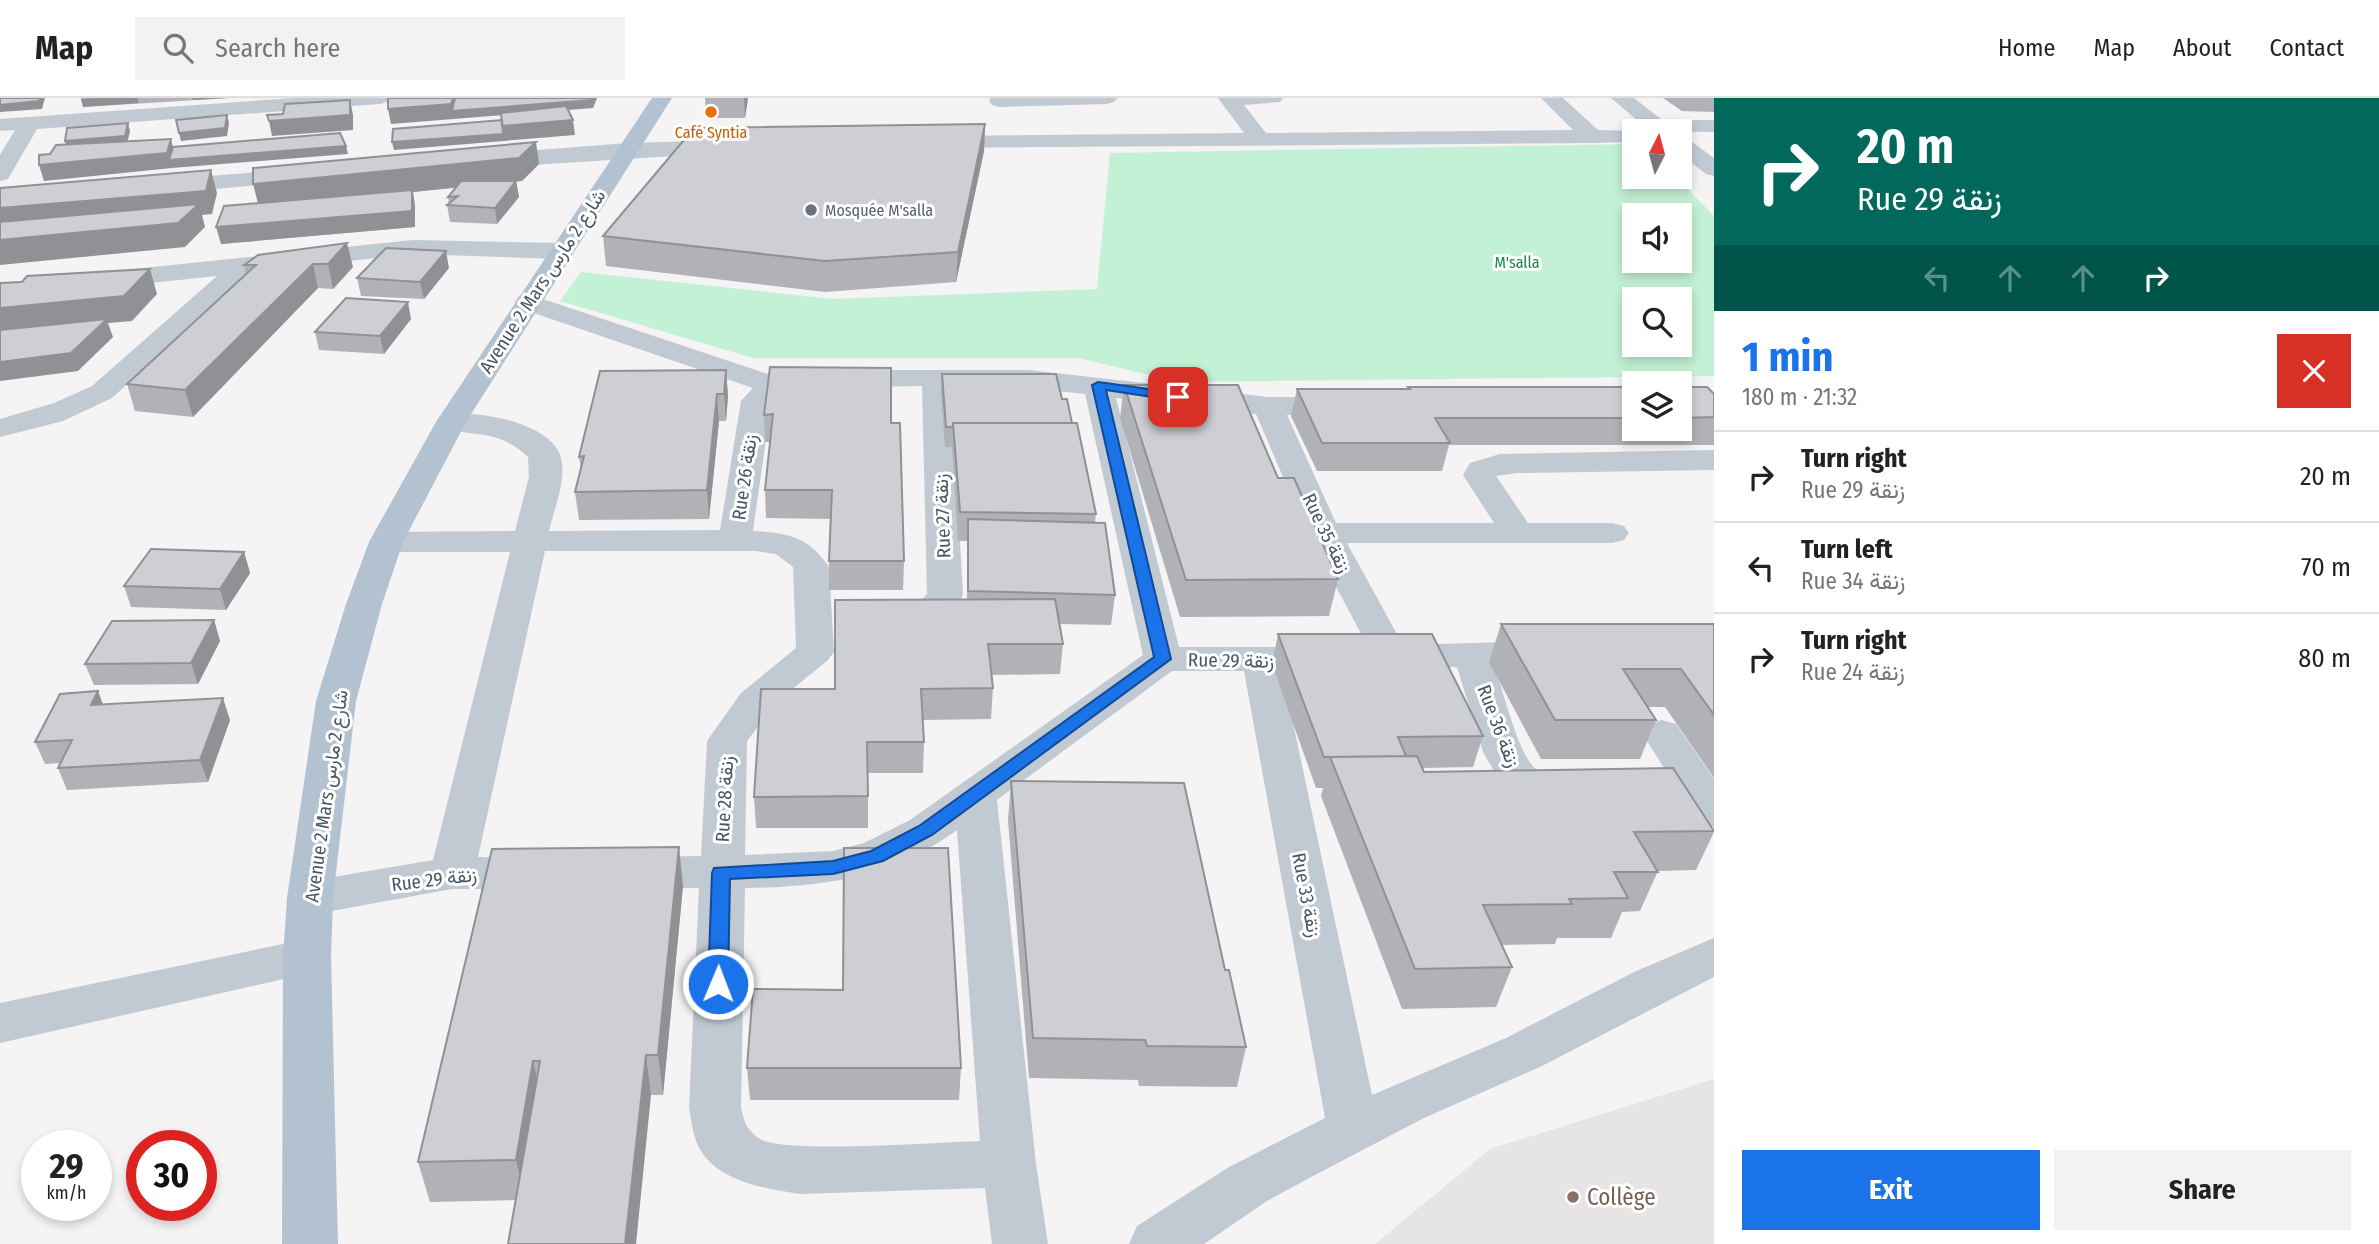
<!DOCTYPE html>
<meta charset="utf-8">
<style>
body{margin:0;font-family:"Fira Sans Condensed",Vazirmatn,sans-serif;background:#f2f2f2;color:#222;height:100vh;display:flex;flex-direction:column;font-size:26px;white-space:nowrap}
*{box-sizing:border-box;margin:0}
p{font-size:23px;color:#767676}
.icon{flex:none;width:38px;height:38px;fill:none;stroke:currentColor;stroke-width:2;stroke-linecap:round;stroke-linejoin:round}
.map{position:relative;flex:1;overflow:hidden}
.panel{display:flex;flex-direction:column;background:#fff;width:665px}
.panel>*{flex:none}
.banner{background:#00695c;color:#fff;overflow:hidden}
.needle{width:46px;rotate:6deg}
.fabs{position:absolute;left:1622px;top:21px;display:grid;gap:14px}
.fabs a{display:grid;place-items:center;width:70px;height:70px;border-radius:0px;background:#fff;box-shadow:0 4px 10px #0003;font-size:35px}
.speed{position:absolute;left:21px;top:1032px;display:flex;gap:14px;font-size:35px;font-weight:700;text-align:center}
.speed>*{display:grid;place-content:center;width:91px;height:91px;border-radius:50%;background:#fff;box-shadow:0 4px 10px #0003;line-height:1}
.speed small{font-size:18px;font-weight:400}
.speed .limit{border:10px solid #d22;background:#fff;color:#111}
.pin{position:absolute;display:grid;place-items:center;width:60px;height:60px;color:#fff;margin:-30px;border-radius:14px;box-shadow:0 4px 10px #0006}
.me{position:absolute;width:77px;margin:-38px;rotate:1deg;stroke-linejoin:round;filter:drop-shadow(0 0 5px #0008)}
.turn{display:flex;align-items:center;gap:24px;height:147px;padding:0 28px;font-size:32px}
.turn .icon{width:91px;height:91px;stroke-width:2.5}
.turn b{display:block;font-size:49px;line-height:60px}
.lanes{display:flex;align-items:center;height:66px;padding:0 28px;background:#0003;justify-content:center;gap:35px;direction:ltr}
.lanes .off{opacity:.35}
.round{display:grid;place-items:center;flex:none;width:74px;height:74px;border-radius:0px;background:#f2f2f2}
.overview{display:flex;align-items:center;justify-content:space-between;height:119px;padding:0 28px}
h1{font-size:42px;font-weight:700;line-height:52px;color:#1a73e8}
.button{display:flex;gap:14px;margin-top:auto;padding:14px 28px}
.button a{flex:1;height:80px;border-radius:0px;background:#1a73e8;color:#fff;font-size:28px;font-weight:700;line-height:80px;text-align:center}
.button a+a{background:#f2f2f2;color:#222}
ul{padding:0;list-style:none}
li{display:flex;align-items:center;gap:21px;height:91px;padding:0 28px;border-top:2px solid #e0e0e0}
li div{flex:1}
li b{display:block;font-size:26px}
li em{font-style:normal}
header{display:flex;align-items:center;gap:42px;box-sizing:border-box;height:98px;padding:0 35px;background:#fff;border-bottom:2px solid #e0e0e0}
header strong{font-size:33px}
nav{display:flex;gap:38px;margin-inline-start:auto;font-size:24px}
.search{width:490px;height:63px;background:#f2f2f2;display:flex;align-items:center;gap:18px;box-sizing:border-box;padding:0 24px;border-radius:0px;color:#767676;font-size:26px}
main{display:flex;flex:1;min-height:0}
.map>svg:first-child{display:block}
</style>
<header>
<strong>Map</strong>
<div class="search"><svg class="icon" aria-label="search" viewBox="0 0 24 24"><circle cx="10" cy="10" r="6"/><path d="M15 15l6 6"/></svg>Search here</div>
<nav><a>Home</a><a>Map</a><a>About</a><a>Contact</a></nav>
</header>
<main>
<div class="map">
<svg width="1714" height="1146" viewBox="0 0 1714 1146">
<rect width="100%" height="100%" fill="#f5f3f3"/>
<!-- education -->
<path fill="#e6e4e5" d="M 1714,981 L 1714,1146 L 1375,1146 L 1490,1051 Z"/>
<!-- green -->
<path fill="#c3f1d5" fill-rule="evenodd" d="M 1634,46 L 1634,79 L 1676,79 L 1714,118 L 1714,278 L 1178,284 L 1079,260 L 753,260 L 560,203 L 581,174 L 833,201 L 1097,191 L 1110,55 ZM 1634,117 L 1680,117 L 1680,163 L 1634,163 ZM 1634,201 L 1680,201 L 1680,247 L 1634,247 Z"/>
<g fill="none" stroke-linecap="round" stroke-linejoin="round">
<!-- minor -->
<path fill="#c1cad2" fill-rule="evenodd" d="M 294,0 L 390,0 L 387,4 L 380,6 L 37,31 L 8,81 L 0,83 L 0,57 L 15,32 L 0,33 L 0,21 Z
M 991,0 L 1117,0 L 1114,4 L 1107,6 L 999,9 L 992,7 L 989,3 Z
M 1218,0 L 1283,0 L 1280,4 L 1244,7 L 1266,35 L 1573,32 L 1541,0 L 1563,0 L 1598,32 L 1641,33 L 1634,33 L 1634,44 L 1593,45 L 933,50 L 925,49 L 922,44 L 925,39 L 933,38 L 1244,35 Z
M 1611,0 L 1634,0 L 1662,22 L 1714,22 L 1714,34 L 1650,33 Z
M 1680,39 L 1688,41 L 1714,60 L 1714,78 L 1706,76 L 1680,56 Z
M 729,42 L 737,44 L 740,49 L 737,54 L 486,70 L 478,68 L 475,63 L 478,58 L 486,56 L 628,45 Z
M 307,70 L 315,72 L 318,77 L 315,82 L 161,96 L 153,94 L 149,89 L 153,84 L 161,82 Z
M 413,142 L 560,145 L 569,148 L 573,153 L 569,158 L 560,161 L 413,156 L 247,174 L 242,182 L 112,300 L 63,323 L 0,339 L 0,321 L 54,305 L 92,288 L 217,178 L 0,201 L 0,185 Z
M 528,196 L 777,279 L 807,272 L 1029,272 L 1268,299 L 1345,299 L 1356,302 L 1360,308 L 1356,314 L 1345,317 L 1287,317 L 1336,425 L 1494,425 L 1463,377 L 1470,365 L 1500,356 L 1714,352 L 1714,372 L 1517,375 L 1496,378 L 1528,425 L 1612,425 L 1624,428 L 1629,435 L 1624,442 L 1612,445 L 1347,445 L 1403,547 L 1544,543 L 1557,547 L 1563,555 L 1557,563 L 1544,567 L 1495,568 C 1502,590 1519,659 1536,671 C 1546,678 1563,678 1574,681 L 1580,691 L 1574,701 L 1559,705 L 1542,702 L 1516,695 L 1502,687 L 1483,654 L 1457,569 L 1391,571 L 1378,567 L 1307,435 L 1256,316 L 1116,300 L 1179,549 L 1323,549 L 1336,553 L 1342,561 L 1336,569 L 1323,573 L 1282,573 L 1372,997 L 1506,940 L 1634,874 L 1714,840 L 1714,879 L 1542,968 L 1424,1020 L 1313,1078 L 1267,1103 L 1204,1146 L 1129,1146 L 1137,1128 L 1229,1069 L 1325,1020 L 1244,573 L 1172,573 L 997,702 L 1036,1066 L 1048,1146 L 992,1146 L 985,1090 L 800,1096 C 767,1091 720,1084 701,1053 C 693,1040 692,1025 689,1010 L 699,790 L 628,791 L 612,786 L 606,775 L 612,764 L 628,759 L 701,758 L 707,643 L 741,595 L 796,550 L 793,469 L 776,456 L 756,453 L 545,453 L 478,759 L 540,759 L 556,764 L 562,775 L 556,786 L 540,791 L 452,791 L 310,817 L 294,812 L 287,800 L 294,788 L 310,783 L 433,762 L 510,454 L 386,454 L 374,451 L 369,444 L 374,437 L 386,434 L 515,433 L 529,379 L 528,359 C 499,331 476,339 440,330 L 436,324 L 440,318 C 470,310 548,323 560,357 C 568,379 554,411 549,433 L 720,432 L 741,303 L 753,290 L 519,210 L 515,204 L 519,198 ZM 922,288 L 927,496 L 918,506 L 885,509 L 880,517 L 885,525 C 915,532 951,528 963,496 L 951,288 L 1029,290 L 1085,296 L 1143,557 L 910,722 L 864,745 L 833,753 L 745,757 L 747,643 L 779,602 L 828,562 L 834,554 L 829,469 C 809,439 788,435 753,433 L 771,306 L 785,295 L 807,290 ZM 957,732 L 980,1043 C 941,1044 786,1056 760,1041 C 747,1033 744,1023 741,1010 L 745,790 C 824,789 891,780 957,732 Z
M 1662,622 L 1676,626 L 1714,681 L 1714,729 L 1699,724 L 1692,714 L 1640,711 L 1625,707 L 1619,697 L 1625,687 L 1640,683 L 1673,684 L 1642,635 L 1648,626 Z
M 307,841 L 324,846 L 331,859 L 324,872 L 0,945 L 0,905 Z"/>
<!-- major -->
<path fill="#b3c2d1" fill-rule="evenodd" d="M 652,0 L 672,0 L 466,324 L 403,444 L 382,506 L 356,603 L 333,800 L 331,859 L 338,1146 L 282,1146 L 283,859 L 287,800 L 316,603 L 346,506 L 369,444 L 436,324 Z"/>
</g>
<!-- wall -->
<path fill="#b0b2b7" d="M 81,0 L 229,0 L 83,9 Z
M 705,0 L 748,0 L 745,20 L 706,20 Z
M 1663,0 L 1714,0 L 1714,14 L 1682,13 Z
M 985,26 L 984,53 L 956,184 L 825,194 L 606,168 L 603,138 Z
M 539,66 L 522,83 L 516,83 L 519,99 L 497,126 L 450,124 L 447,107 L 449,106 L 448,99 L 456,89 L 413,94 L 415,108 L 415,129 L 221,146 L 258,106 Z
M 258,157 L 353,169 L 333,191 L 318,190 L 193,319 L 135,313 L 127,286 L 246,176 L 244,167 Z
M 449,170 L 424,201 L 361,198 L 357,180 Z
M 411,221 L 384,256 L 319,252 L 315,234 Z
M 770,269 L 891,325 L 904,463 L 903,492 L 829,492 L 829,463 L 830,421 L 766,420 L 765,392 L 770,344 L 765,344 L 764,317 Z
M 726,272 L 728,298 L 726,323 L 719,323 L 709,421 L 579,422 L 575,394 L 581,370 L 579,359 Z
M 942,276 L 1062,301 L 1096,416 L 1095,424 L 1115,497 L 1111,527 L 1059,526 L 1063,546 L 1060,576 L 992,577 L 993,590 L 991,621 L 923,622 L 924,644 L 923,675 L 868,675 L 868,730 L 756,730 L 754,699 L 835,591 L 967,501 L 967,443 L 958,443 L 952,349 L 945,349 L 941,294 Z
M 1124,287 L 1278,380 L 1338,481 L 1329,518 L 1180,519 L 1120,320 Z
M 1408,289 L 1634,289 L 1634,331 L 1680,331 L 1680,289 L 1714,296 L 1714,347 L 1449,347 L 1442,373 L 1317,373 L 1291,318 L 1297,291 L 1408,291 Z
M 244,454 L 250,475 L 226,512 L 131,509 L 124,488 Z
M 214,522 L 220,543 L 198,586 L 94,587 L 85,566 Z
M 1501,526 L 1714,526 L 1714,680 L 1665,609 L 1647,609 L 1656,622 L 1640,661 L 1541,661 L 1489,564 Z
M 1278,536 L 1483,638 L 1473,669 L 1422,670 L 1424,674 L 1714,732 L 1714,734 L 1696,772 L 1658,773 L 1640,813 L 1622,814 L 1611,840 L 1557,840 L 1555,846 L 1501,847 L 1512,869 L 1496,909 L 1402,911 L 1321,698 L 1323,690 L 1316,690 L 1272,566 Z
M 98,593 L 103,607 L 230,622 L 208,684 L 67,692 L 58,670 L 60,665 L 45,666 L 35,644 Z
M 1011,683 L 1225,872 L 1246,949 L 1237,989 L 1139,988 L 1138,982 L 1029,980 L 1008,722 Z
M 683,788 L 663,997 L 651,997 L 516,1102 L 430,1104 L 418,1064 Z
M 747,970 L 961,970 L 959,1002 L 750,1002 Z"/>
<!-- shaded-wall -->
<path fill="#909195" d="M 40,0 L 45,0 L 42,11 L 0,14 L 0,7 Z
M 102,0 L 137,0 L 139,5 L 83,9 L 81,1 Z
M 192,0 L 229,0 L 193,2 Z
M 455,0 L 597,0 L 593,10 L 391,26 L 388,11 Z
M 744,0 L 748,0 L 745,20 Z
M 350,2 L 353,17 L 353,32 L 272,38 L 269,23 Z
M 227,17 L 229,25 L 227,38 L 181,43 L 179,35 Z
M 573,22 L 575,37 L 394,52 L 392,44 L 502,28 Z
M 128,25 L 130,33 L 127,46 L 67,51 L 65,43 Z
M 985,26 L 984,53 L 956,184 L 958,154 Z
M 171,41 L 175,57 L 346,48 L 348,56 L 172,70 L 44,83 L 39,67 Z
M 536,44 L 539,66 L 522,83 L 413,94 L 415,108 L 415,129 L 221,146 L 216,129 L 259,109 L 253,86 Z
M 211,72 L 217,95 L 212,116 L 202,117 L 205,129 L 185,149 L 0,167 L 0,110 Z
M 516,83 L 519,99 L 497,126 L 495,110 Z
M 347,145 L 353,169 L 333,191 L 328,166 Z
M 446,153 L 449,170 L 424,201 L 420,184 Z
M 313,166 L 318,190 L 193,319 L 185,292 Z
M 150,171 L 157,196 L 132,223 L 108,225 L 113,239 L 78,273 L 0,283 L 0,210 Z
M 408,204 L 411,221 L 384,256 L 380,238 Z
M 726,272 L 728,298 L 726,323 L 724,296 Z
M 717,296 L 719,323 L 709,421 L 707,392 Z
M 244,454 L 250,475 L 226,512 L 220,491 Z
M 214,522 L 220,543 L 198,586 L 191,565 Z
M 98,593 L 106,615 L 91,607 Z
M 223,600 L 230,622 L 208,684 L 200,662 Z
M 679,749 L 683,788 L 663,997 L 658,957 Z
M 646,957 L 651,997 L 636,1146 L 625,1146 Z
M 533,963 L 542,1003 L 525,1102 L 516,1062 Z"/>
<!-- building -->
<path fill="#cdcfd5" stroke="#909195" stroke-width="2" d="M 0,0 L 40,0 L 39,3 L 0,7 Z
M 388,0 L 453,0 L 451,6 L 388,11 Z
M 455,0 L 593,0 L 592,2 L 452,13 Z
M 350,2 L 350,17 L 269,23 L 267,17 L 283,16 L 285,6 Z
M 566,8 L 573,22 L 502,28 L 501,15 Z
M 227,17 L 225,30 L 179,35 L 176,22 Z
M 502,22 L 503,36 L 392,44 L 393,31 Z
M 128,25 L 125,38 L 65,43 L 67,30 Z
M 985,26 L 958,154 L 825,163 L 603,138 L 694,30 Z
M 340,35 L 346,48 L 169,62 L 173,49 Z
M 171,41 L 167,55 L 39,67 L 39,57 L 50,56 L 56,47 Z
M 536,44 L 519,60 L 253,86 L 253,70 Z
M 211,72 L 206,93 L 0,110 L 0,90 Z
M 461,83 L 516,83 L 495,110 L 447,107 L 458,98 L 448,99 Z
M 412,92 L 412,113 L 216,129 L 224,108 Z
M 199,106 L 178,125 L 0,142 L 0,124 Z
M 347,145 L 328,166 L 313,166 L 185,292 L 127,286 L 256,167 L 244,167 L 258,157 Z
M 386,150 L 446,153 L 420,184 L 357,180 Z
M 150,171 L 124,198 L 0,210 L 0,185 L 22,184 L 27,178 Z
M 346,200 L 408,204 L 380,238 L 315,234 Z
M 107,221 L 71,255 L 0,264 L 0,232 Z
M 770,269 L 891,270 L 891,325 L 900,325 L 904,463 L 829,463 L 832,392 L 765,392 L 773,316 L 764,317 Z
M 726,272 L 724,296 L 717,296 L 707,392 L 575,394 L 584,358 L 579,359 L 600,273 Z
M 942,276 L 1056,276 L 1062,301 L 1067,301 L 1072,325 L 953,325 L 953,329 L 946,329 Z
M 1124,287 L 1238,287 L 1278,380 L 1294,380 L 1338,481 L 1186,482 Z
M 1408,289 L 1634,289 L 1634,320 L 1435,320 L 1450,345 L 1322,345 L 1297,291 L 1410,291 Z
M 1680,289 L 1707,289 L 1714,296 L 1714,319 L 1680,320 Z
M 953,325 L 1077,325 L 1096,416 L 960,414 Z
M 968,421 L 1105,425 L 1115,497 L 968,493 Z
M 151,451 L 244,454 L 220,491 L 124,488 Z
M 1055,501 L 1063,546 L 988,546 L 993,590 L 921,591 L 924,644 L 867,644 L 868,698 L 754,699 L 761,591 L 835,591 L 835,502 Z
M 214,522 L 191,565 L 85,566 L 112,523 Z
M 1501,526 L 1714,526 L 1714,617 L 1681,571 L 1623,571 L 1656,622 L 1555,622 Z
M 1278,536 L 1432,536 L 1483,638 L 1398,639 L 1406,658 L 1324,659 Z
M 98,593 L 91,607 L 223,600 L 200,662 L 58,670 L 72,642 L 35,644 L 60,596 Z
M 1417,658 L 1424,674 L 1673,670 L 1714,733 L 1634,734 L 1658,774 L 1614,774 L 1628,800 L 1569,801 L 1572,806 L 1483,807 L 1512,869 L 1415,871 L 1330,659 Z
M 1011,683 L 1184,685 L 1225,872 L 1229,872 L 1246,949 L 1147,948 L 1145,942 L 1033,940 Z
M 679,749 L 658,957 L 646,957 L 625,1146 L 508,1146 L 540,963 L 533,963 L 516,1062 L 418,1064 L 492,751 Z
M 844,750 L 948,750 L 961,970 L 747,970 L 753,891 L 843,892 Z"/>
<!-- route -->
<path fill="#1a73e8" stroke="#114b97" stroke-width="2" d="M 1098,284 L 1178,295 L 1184,299 L 1178,303 L 1106,292 L 1171,561 L 932,737 L 883,763 L 833,776 L 730,781 L 728,886 L 725,891 L 718,893 L 711,891 L 708,886 L 712,775 L 714,770 L 833,763 L 871,753 L 919,728 L 1154,559 L 1092,287 Z"/>
<!-- markers -->
<circle fill="#e8710a" stroke="#fff" stroke-width="2.5" cx="711" cy="14" r="7"/>
<circle fill="#6b7280" stroke="#fff" stroke-width="2.5" cx="811" cy="112" r="7"/>
<circle fill="#8d6e63" stroke="#fff" stroke-width="2.5" cx="1573" cy="1099" r="7"/>
<g text-anchor="middle" stroke-width="6" stroke-linejoin="round" paint-order="stroke">
<!-- far-food labels -->
<g font-size="16" fill="#c56008" stroke="#fff">
<text x="711" y="40">Café Syntia</text>
</g>
<!-- far-worship labels -->
<g font-size="16" fill="#5b616d" stroke="#fff" text-anchor="start">
<text x="825" y="118">Mosquée M'salla</text>
</g>
<!-- far-park labels -->
<g font-size="16" fill="#17864f" stroke="#fff">
<text x="1517" y="170">M'salla</text>
</g>
<!-- street labels -->
<g font-size="19" fill="#4a5661" stroke="#fff">
<text transform="translate(542 183) rotate(-57)" y="7">Avenue 2 Mars شارع 2 مارس</text>
<text transform="translate(744 379) rotate(-82)" y="7">Rue 26 زنقة</text>
<text transform="translate(942 418) rotate(-92)" y="7">Rue 27 زنقة</text>
<text transform="translate(1327 435) rotate(64)" y="7">Rue 35 زنقة</text>
<text transform="translate(1231 562) rotate(1)" y="7">Rue 29 زنقة</text>
<text transform="translate(1499 628) rotate(69)" y="7">Rue 36 زنقة</text>
<text transform="translate(326 698) rotate(-82)" y="7">Avenue 2 Mars شارع 2 مارس</text>
<text transform="translate(724 701) rotate(-87)" y="7">Rue 28 زنقة</text>
<text transform="translate(434 781) rotate(-7)" y="7">Rue 29 زنقة</text>
<text transform="translate(1307 797) rotate(79)" y="7">Rue 33 زنقة</text>
</g>
<!-- near-education labels -->
<g font-size="23" fill="#785e54" stroke="#fff" text-anchor="start">
<text x="1587" y="1107">Collège</text>
</g>
</g>
</svg>
<div class="fabs">
<a><svg class="needle" viewBox="-14 -14 28 28"><path d="M0-13l5 13h-10z" fill="#e53935"/><path d="M0 13l5-13h-10z" fill="#767676"/></svg></a>
<a><svg class="icon" aria-label="sound" viewBox="0 0 24 24"><path d="M4 9h4l5-4v14l-5-4H4zM17 9q2 3 0 6"/></svg></a>
<a><svg class="icon" aria-label="search" viewBox="0 0 24 24"><circle cx="10" cy="10" r="6"/><path d="M15 15l6 6"/></svg></a>
<a><svg class="icon" aria-label="layers" viewBox="0 0 24 24"><path d="M12 4l9 5-9 5-9-5zM3 14l9 5 9-5"/></svg></a>
</div>
<div class="speed"><div>29<small>km/h</small></div><div class="limit">30</div></div>
<div class="pin" style="left:1178px;top:299px;background:#d93025"><svg class="icon" aria-label="arrive" viewBox="0 0 24 24"><path d="M6 21V4h12l-3 4 3 4H6"/></svg></div>
<svg class="me" style="left:718px;top:886px" viewBox="-20 -20 40 40"><circle r="17" fill="#1a73e8" stroke="#fff" stroke-width="3"/><path d="M0-11L8 9 0 5-8 9z" fill="#fff"/></svg>
</div>
<section class="panel">
<div class="banner">
<div class="turn"><svg class="icon" aria-label="right" viewBox="0 0 24 24"><path d="M7 20v-9h11M14 6l5 5-5 5"/></svg><div><b>20 m</b>Rue 29 زنقة</div></div>
<div class="lanes"><svg class="icon off" aria-label="left" viewBox="0 0 24 24"><path d="M17 20v-9H6M10 6l-5 5 5 5"/></svg><svg class="icon off" aria-label="ahead" viewBox="0 0 24 24"><path d="M12 20V5M6 11l6-6 6 6"/></svg><svg class="icon off" aria-label="ahead" viewBox="0 0 24 24"><path d="M12 20V5M6 11l6-6 6 6"/></svg><svg class="icon" aria-label="right" viewBox="0 0 24 24"><path d="M7 20v-9h11M14 6l5 5-5 5"/></svg></div>
</div>
<div class="overview"><div><h1>1 min</h1><p>180 m · 21:32</p></div><a class="round" style="background:#d93025;color:#fff"><svg class="icon" aria-label="close" viewBox="0 0 24 24"><path d="M6 6l12 12M18 6L6 18"/></svg></a></div>
<ul>
<li><svg class="icon" aria-label="right" viewBox="0 0 24 24"><path d="M7 20v-9h11M14 6l5 5-5 5"/></svg><div><b>Turn right</b><p>Rue 29 زنقة</p></div><em>20 m</em></li>
<li><svg class="icon" aria-label="left" viewBox="0 0 24 24"><path d="M17 20v-9H6M10 6l-5 5 5 5"/></svg><div><b>Turn left</b><p>Rue 34 زنقة</p></div><em>70 m</em></li>
<li><svg class="icon" aria-label="right" viewBox="0 0 24 24"><path d="M7 20v-9h11M14 6l5 5-5 5"/></svg><div><b>Turn right</b><p>Rue 24 زنقة</p></div><em>80 m</em></li>
</ul>
<div class="button"><a>Exit</a><a>Share</a></div>
</section>
</main>
